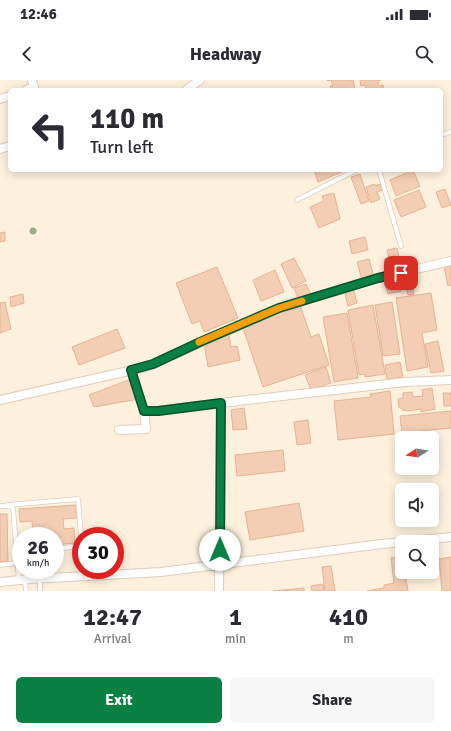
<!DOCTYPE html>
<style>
body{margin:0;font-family:Signika,sans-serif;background:#f7f7f7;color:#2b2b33;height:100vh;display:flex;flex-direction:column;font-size:15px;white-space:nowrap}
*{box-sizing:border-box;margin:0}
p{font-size:13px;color:#7c7c81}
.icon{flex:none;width:22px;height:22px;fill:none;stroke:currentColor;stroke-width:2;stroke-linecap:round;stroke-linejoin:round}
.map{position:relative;height:511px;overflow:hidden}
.drawer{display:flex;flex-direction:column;background:#fff;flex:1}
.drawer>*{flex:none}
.banner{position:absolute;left:8px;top:8px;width:435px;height:84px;border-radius:6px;box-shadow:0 2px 10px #0003;background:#fff;color:#2b2b33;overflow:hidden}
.needle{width:26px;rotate:258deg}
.buttons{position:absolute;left:395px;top:351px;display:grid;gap:8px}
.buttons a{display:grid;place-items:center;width:44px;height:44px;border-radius:6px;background:#fff;box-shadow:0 2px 10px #0003;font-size:20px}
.speed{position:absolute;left:12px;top:447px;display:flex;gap:8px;font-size:20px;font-weight:700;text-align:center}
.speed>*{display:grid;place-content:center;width:52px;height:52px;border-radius:50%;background:#fff;box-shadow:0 2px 10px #0003;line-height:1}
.speed small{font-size:10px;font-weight:400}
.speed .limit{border:6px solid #d22;background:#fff;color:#111}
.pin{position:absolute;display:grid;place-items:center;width:34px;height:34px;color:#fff;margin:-17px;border-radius:8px;box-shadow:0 2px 6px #0006}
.me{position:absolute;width:44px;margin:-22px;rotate:0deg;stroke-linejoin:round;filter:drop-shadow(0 0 3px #0008)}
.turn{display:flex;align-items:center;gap:14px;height:84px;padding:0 16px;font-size:18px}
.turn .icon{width:52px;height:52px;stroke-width:2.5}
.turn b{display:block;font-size:28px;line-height:34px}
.eta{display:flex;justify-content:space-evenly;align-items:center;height:68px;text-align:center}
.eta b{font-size:24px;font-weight:700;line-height:28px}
.action{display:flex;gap:8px;margin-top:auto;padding:8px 16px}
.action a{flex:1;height:46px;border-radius:6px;background:#0b8043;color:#fff;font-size:16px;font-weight:700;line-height:46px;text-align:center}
.action a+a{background:#f7f7f7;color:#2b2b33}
.status{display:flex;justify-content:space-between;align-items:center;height:28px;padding:0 20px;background:#fff;direction:ltr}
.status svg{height:11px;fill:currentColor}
header{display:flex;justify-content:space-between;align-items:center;height:52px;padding:0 16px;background:#fff;font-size:18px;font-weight:700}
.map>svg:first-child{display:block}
</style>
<div class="status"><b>12:46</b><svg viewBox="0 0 49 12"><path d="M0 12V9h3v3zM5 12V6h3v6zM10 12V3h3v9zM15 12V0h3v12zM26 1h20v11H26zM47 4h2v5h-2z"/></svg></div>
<header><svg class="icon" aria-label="back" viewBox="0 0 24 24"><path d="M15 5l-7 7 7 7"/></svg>Headway<svg class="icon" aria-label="search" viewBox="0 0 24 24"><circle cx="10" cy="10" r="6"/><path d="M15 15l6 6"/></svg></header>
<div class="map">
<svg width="451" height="511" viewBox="0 0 451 511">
<rect width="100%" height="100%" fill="#fdf1dd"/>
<!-- building -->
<path fill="#f3cdb4" stroke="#e6b394" d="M 327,0 L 349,0 L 349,1 L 353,0 L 355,9 L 331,10 L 330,6 L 333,6 L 331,0 L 328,1 Z
M 360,0 L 381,0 L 378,1 L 379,6 L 383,5 L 384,10 L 363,10 L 366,9 L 365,5 L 361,6 Z
M 314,90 L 343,90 L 344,91 L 318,102 Z
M 413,90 L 420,106 L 396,116 L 390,100 Z
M 360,94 L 369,121 L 361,124 L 351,97 Z
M 375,104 L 375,106 L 380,104 L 382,110 L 377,112 L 380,119 L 371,123 L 366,107 Z
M 445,109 L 451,125 L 442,128 L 436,112 Z
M 419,110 L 426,127 L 401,137 L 394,120 Z
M 334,113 L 340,139 L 319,148 L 310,127 L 324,121 L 322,116 Z
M 5,152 L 5,161 L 0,162 L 0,153 Z
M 365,157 L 368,170 L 352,174 L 349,161 Z
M 397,168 L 402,188 L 388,192 L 384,179 L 389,178 L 387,170 Z
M 294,178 L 306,201 L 292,208 L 281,184 Z
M 369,179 L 374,197 L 362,200 L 357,182 Z
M 451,185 L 451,205 L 448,206 L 444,186 Z
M 217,187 L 238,238 L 204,252 L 200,241 L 192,244 L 176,203 Z
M 275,190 L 284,212 L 261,221 L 253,200 Z
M 410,193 L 414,214 L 408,215 L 403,194 Z
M 399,200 L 401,211 L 388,214 L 385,203 Z
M 306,204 L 311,215 L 299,220 L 294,208 Z
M 353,207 L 357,223 L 348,226 L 344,209 Z
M 431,213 L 437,250 L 422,253 L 428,287 L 407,291 L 396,218 Z
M 23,214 L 24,223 L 11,227 L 10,217 Z
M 5,222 L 11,249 L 0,253 L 0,223 Z
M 392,222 L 400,274 L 383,276 L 375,225 Z
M 300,225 L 311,257 L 319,254 L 329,285 L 263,307 L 242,245 Z
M 373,225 L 385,294 L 365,297 L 365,294 L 359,295 L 348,230 Z
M 347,233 L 358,298 L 334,302 L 323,237 Z
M 117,249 L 125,268 L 79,285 L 72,267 Z
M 228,251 L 231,267 L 237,266 L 240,280 L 208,287 L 204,262 Z
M 438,261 L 444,291 L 431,293 L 425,264 Z
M 400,282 L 403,297 L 387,300 L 385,285 Z
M 326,287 L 331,303 L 311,310 L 305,295 Z
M 131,299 L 139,319 L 94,327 L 89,315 Z
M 432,308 L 435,329 L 421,332 L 421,329 L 408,331 L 403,330 L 399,327 L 398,319 L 403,318 L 403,313 L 412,312 L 413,317 L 423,316 L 422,310 Z
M 390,311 L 394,354 L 338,360 L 334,321 L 371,317 L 370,314 Z
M 443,313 L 451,313 L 451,326 L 444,326 Z
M 244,328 L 247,349 L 233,350 L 231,330 Z
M 451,331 L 451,348 L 402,353 L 400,336 Z
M 308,340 L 311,363 L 297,365 L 294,342 Z
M 283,370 L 285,391 L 237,396 L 235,375 Z
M 299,423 L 304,451 L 250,460 L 245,432 Z
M 76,425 L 77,438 L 63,439 L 64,449 L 74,448 L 75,463 L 55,465 L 55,456 L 21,456 L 21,455 L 33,454 L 32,441 L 20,442 L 19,429 Z
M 0,434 L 7,434 L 8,481 L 0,482 Z
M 402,477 L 402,492 L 405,492 L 408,511 L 367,511 L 384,508 L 384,505 L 394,503 L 391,478 Z
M 451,477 L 451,511 L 442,511 L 439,479 Z
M 331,486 L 335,511 L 325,511 L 322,487 Z
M 323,504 L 324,511 L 312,511 L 311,506 Z
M 304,508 L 304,511 L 273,511 Z"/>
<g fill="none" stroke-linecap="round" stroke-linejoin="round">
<!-- lane casing -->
<g stroke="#e0ccb9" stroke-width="5.5">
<path id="lane" d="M 441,55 L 451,52
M 379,90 L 401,166
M 297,120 L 356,90
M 8,425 L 78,419 L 81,456
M 0,426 L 11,426 L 13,429 L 19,500
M 55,469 L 81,466
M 0,485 L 17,483 L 21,481
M 40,499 L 40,511
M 25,500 L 26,511"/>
</g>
<!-- street casing -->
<g stroke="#e0ccb9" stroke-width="10">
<path id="street" d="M 26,10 L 34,7 L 32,0
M 186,10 L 200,0
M 0,19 L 10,16
M 0,69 L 10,66
M 131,290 L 144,331 L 158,331 L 221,323
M 0,320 L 146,287 L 279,228 L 378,198 L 451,181
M 119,350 L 146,349 L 144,331
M 0,502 L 30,499 L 161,492 L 382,464 L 451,457
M 219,511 L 221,323 L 405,302 L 451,300"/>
</g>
<!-- lane -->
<use href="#lane" stroke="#fff" stroke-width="4"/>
<!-- street -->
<use href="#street" stroke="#fff" stroke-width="8"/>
</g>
<!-- trees -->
<circle fill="#9dae85" cx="33" cy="151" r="3.5"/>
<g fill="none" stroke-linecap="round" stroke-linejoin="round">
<!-- route casing -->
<g stroke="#07532c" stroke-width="10">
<path id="route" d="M 220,470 L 221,323 L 158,331 L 144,331 L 131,290 L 153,284 L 200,262 L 279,228 L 378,198 L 401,193"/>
</g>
<!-- route -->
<use href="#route" stroke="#0b8043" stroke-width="7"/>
<!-- slow -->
<path stroke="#f59e0b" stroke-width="7" d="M 199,262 L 279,228 L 302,221"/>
</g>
</svg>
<div class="buttons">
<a><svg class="needle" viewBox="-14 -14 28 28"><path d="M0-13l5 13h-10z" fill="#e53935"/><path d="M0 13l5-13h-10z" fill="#7c7c81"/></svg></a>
<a><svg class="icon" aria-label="sound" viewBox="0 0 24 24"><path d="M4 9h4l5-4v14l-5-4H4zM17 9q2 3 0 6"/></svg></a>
<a><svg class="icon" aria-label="search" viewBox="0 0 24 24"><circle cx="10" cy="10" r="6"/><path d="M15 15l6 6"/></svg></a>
</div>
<div class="speed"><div>26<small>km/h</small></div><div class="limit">30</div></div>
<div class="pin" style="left:401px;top:193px;background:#d93025"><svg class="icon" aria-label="arrive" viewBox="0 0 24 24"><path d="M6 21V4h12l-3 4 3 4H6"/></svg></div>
<svg class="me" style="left:220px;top:470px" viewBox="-20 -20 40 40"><circle r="19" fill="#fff"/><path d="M0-13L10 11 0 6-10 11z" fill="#0b8043"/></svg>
<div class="banner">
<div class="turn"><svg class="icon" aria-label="left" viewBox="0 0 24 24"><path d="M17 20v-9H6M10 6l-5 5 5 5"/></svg><div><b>110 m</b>Turn left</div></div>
</div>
</div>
<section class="drawer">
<div class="eta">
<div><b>12:47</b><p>Arrival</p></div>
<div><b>1</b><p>min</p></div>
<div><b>410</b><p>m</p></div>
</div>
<div class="action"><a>Exit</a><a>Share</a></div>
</section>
